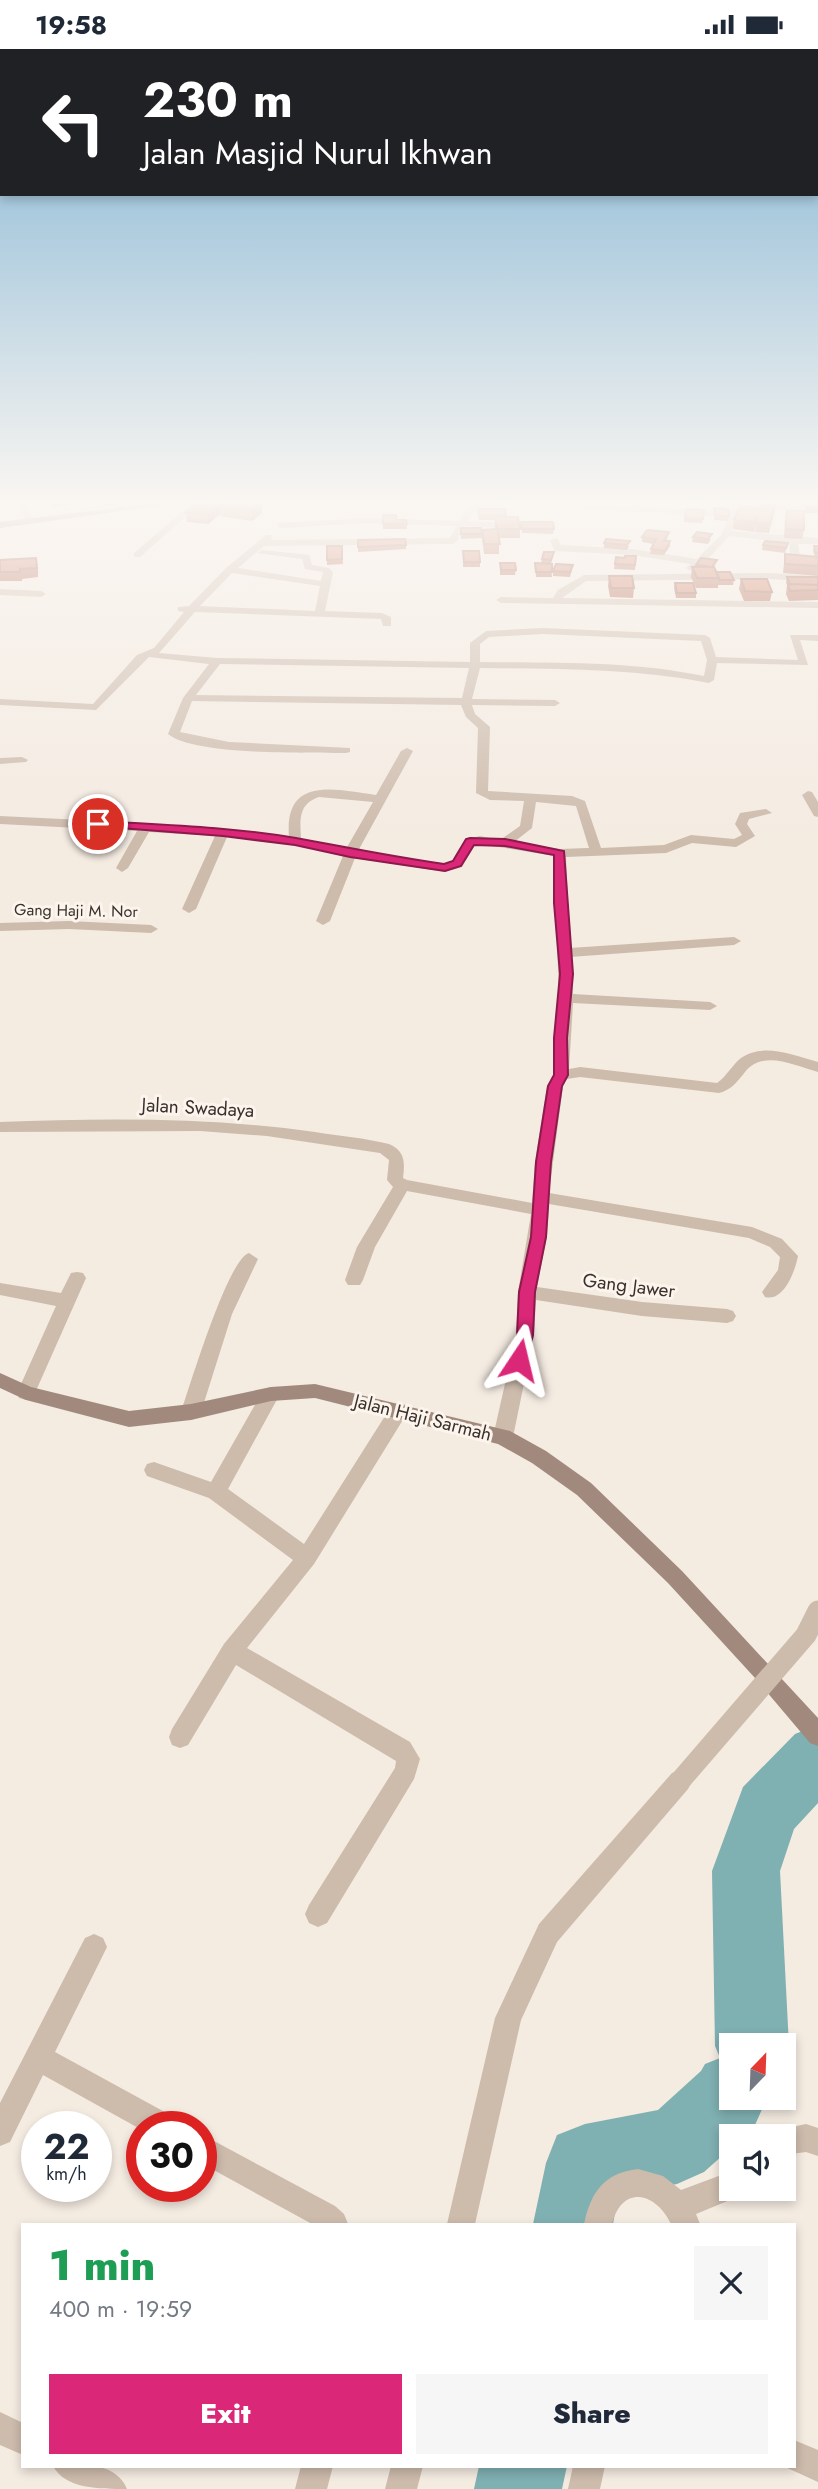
<!DOCTYPE html>
<meta charset="utf-8">
<style>
body{margin:0;font-family:Jost,sans-serif;background:#f6f6f7;color:#1f2937;height:100vh;display:flex;flex-direction:column;font-size:26px;white-space:nowrap}
*{box-sizing:border-box;margin:0}
p{font-size:23px;color:#747a83}
.icon{flex:none;width:38px;height:38px;fill:none;stroke:currentColor;stroke-width:2;stroke-linecap:round;stroke-linejoin:round}
.map{position:relative;flex:1;overflow:hidden}
.sheet{position:absolute;left:21px;top:2174px;width:775px;height:245px;display:flex;flex-direction:column;background:#fff;border-radius:0px;box-shadow:0 4px 10px #0003}
.sheet>*{flex:none}
.banner{position:absolute;left:0px;top:0px;width:819px;height:147px;box-shadow:0 4px 10px #0003;background:#202124;color:#fff;overflow:hidden}
.needle{width:46px;rotate:23deg}
.tools{position:absolute;left:719px;top:1984px;display:grid;gap:14px}
.tools a{display:grid;place-items:center;width:77px;height:77px;border-radius:0px;background:#fff;box-shadow:0 4px 10px #0003;font-size:35px}
.speed{position:absolute;left:21px;top:2062px;display:flex;gap:14px;font-size:35px;font-weight:700;text-align:center}
.speed>*{display:grid;place-content:center;width:91px;height:91px;border-radius:50%;background:#fff;box-shadow:0 4px 10px #0003;line-height:1}
.speed small{font-size:18px;font-weight:400}
.speed .limit{border:10px solid #d22;background:#fff;color:#111}
.pin{position:absolute;display:grid;place-items:center;width:60px;height:60px;color:#fff;margin:-30px;border:4px solid #fff;border-radius:50%;box-shadow:0 2px 7px #0007}
.me{position:absolute;width:77px;margin:-38px;rotate:10deg;stroke-linejoin:round;filter:drop-shadow(0 0 5px #0008)}
.turn{display:flex;align-items:center;gap:24px;height:147px;padding:0 28px;font-size:32px}
.turn .icon{width:91px;height:91px;stroke-width:2.5}
.turn b{display:block;font-size:49px;line-height:60px}
.round{display:grid;place-items:center;flex:none;width:74px;height:74px;border-radius:0px;background:#f6f6f7}
.summary{display:flex;align-items:center;justify-content:space-between;height:119px;padding:0 28px}
h1{font-size:42px;font-weight:800;line-height:52px;color:#1e9e55}
.cta{display:flex;gap:14px;margin-top:auto;padding:14px 28px}
.cta a{flex:1;height:80px;border-radius:0px;background:#db2777;color:#fff;font-size:28px;font-weight:800;line-height:80px;text-align:center}
.cta a+a{background:#f6f6f7;color:#1f2937}
.status{display:flex;justify-content:space-between;align-items:center;height:49px;padding:0 35px;background:#fff;direction:ltr}
.status svg{height:19px;fill:currentColor}
.map>svg:first-child{display:block}
</style>
<div class="status"><b>19:58</b><svg viewBox="0 0 49 12"><path d="M0 12V9h3v3zM5 12V6h3v6zM10 12V3h3v9zM15 12V0h3v12zM26 1h20v11H26zM47 4h2v5h-2z"/></svg></div>
<div class="map">
<svg width="818" height="2440" viewBox="0 0 818 2440">
<rect width="100%" height="100%" fill="#f4ebe1"/>
<g fill="none" stroke-linecap="round" stroke-linejoin="round">
<!-- river -->
<path fill="#7fb0b2" fill-rule="evenodd" d="M 818,1676 L 818,1754 L 794,1780 L 780,1822 L 789,1997 L 784,2010 L 784,1997 L 732,1997 L 732,2049 L 767,2049 L 755,2076 L 742,2088 L 732,2088 L 732,2098 L 704,2123 L 677,2135 L 618,2147 L 613,2175 L 533,2175 L 546,2114 L 557,2086 L 585,2075 L 658,2061 L 701,2022 L 705,2015 L 720,2009 L 715,1997 L 712,1822 L 743,1738 L 795,1685 Z
M 479,2417 L 567,2417 L 562,2440 L 474,2440 Z"/>
<!-- street -->
<path fill="#cdbbac" fill-rule="evenodd" d="M 17,454 L 25,454 L 34,474 L 28,474 Z
M 192,454 L 201,454 L 140,508 L 134,508 L 134,504 Z
M 472,454 L 481,454 L 467,472 L 512,474 L 516,477 L 512,480 L 465,477 L 457,492 L 453,495 L 264,497 L 238,519 L 321,532 L 323,523 L 305,520 L 302,510 L 257,504 L 262,501 L 309,506 L 312,516 L 329,519 L 333,523 L 325,562 L 382,564 L 391,568 L 391,577 L 383,577 L 381,570 L 195,563 L 159,604 L 217,609 L 470,613 L 470,594 L 486,582 L 543,579 L 705,586 L 710,589 L 716,608 L 798,611 L 790,586 L 818,586 L 818,592 L 800,591 L 808,616 L 717,614 L 714,631 L 709,634 C 633,619 557,620 480,619 L 472,650 L 555,651 L 560,654 L 555,657 L 472,656 L 475,665 L 490,678 L 488,742 L 572,747 L 585,752 L 601,799 L 664,796 L 691,786 L 734,790 L 742,786 L 735,775 L 740,764 L 766,760 L 772,764 L 749,770 L 747,775 L 755,787 L 736,798 L 692,794 L 666,804 L 566,808 L 570,899 L 734,888 L 741,892 L 734,896 L 570,908 L 573,945 L 710,953 L 717,957 L 710,961 L 573,954 L 569,1020 L 580,1018 L 717,1034 C 727,1027 732,1016 741,1009 C 763,993 795,1007 818,1013 L 818,1023 C 795,1017 763,1000 745,1023 C 737,1033 731,1041 719,1044 L 580,1028 L 567,1030 L 563,1037 L 549,1144 L 752,1178 L 782,1190 L 798,1207 C 795,1222 784,1253 765,1248 L 762,1243 L 778,1221 L 780,1208 L 770,1198 L 749,1189 L 549,1155 L 547,1187 L 537,1238 L 642,1253 L 727,1260 L 733,1262 L 736,1267 L 733,1272 L 727,1274 L 642,1267 L 536,1251 L 534,1286 L 513,1388 L 510,1394 L 503,1396 L 496,1394 L 493,1388 L 516,1286 L 518,1243 L 531,1165 L 407,1142 L 375,1198 L 363,1231 L 360,1236 L 348,1236 L 345,1231 L 357,1198 L 393,1138 L 387,1131 L 389,1111 L 380,1104 L 267,1087 L 200,1082 L 0,1083 L 0,1073 C 106,1069 210,1068 315,1083 C 339,1087 365,1089 389,1095 C 405,1102 405,1113 403,1129 L 407,1131 L 532,1154 L 535,1113 L 547,1037 L 553,1026 L 554,989 L 559,949 L 554,807 L 480,795 L 475,796 L 462,818 L 445,823 L 355,809 L 330,872 L 323,876 L 316,872 L 343,807 L 295,796 L 227,788 L 196,860 L 189,864 L 182,860 L 215,787 L 149,783 L 128,819 L 122,823 L 116,819 L 137,782 L 0,775 L 0,767 L 145,774 L 289,788 C 284,727 334,740 376,746 L 401,702 L 407,699 L 413,702 L 358,802 L 444,815 L 452,812 L 466,790 L 480,787 L 500,791 L 520,777 L 524,752 L 490,751 L 476,744 L 478,679 L 466,668 L 461,656 L 192,652 L 180,683 L 229,693 L 350,699 L 350,703 L 346,704 C 308,703 195,707 168,685 L 183,649 L 209,615 L 149,608 L 96,661 L 0,656 L 0,650 L 93,655 L 137,606 L 154,599 L 184,563 L 178,562 L 178,558 L 189,557 L 226,519 L 266,486 L 272,486 L 271,491 L 450,489 L 456,477 L 367,474 L 281,479 L 278,478 L 278,474 L 367,469 L 459,472 ZM 232,524 L 320,537 L 315,562 L 200,557 ZM 543,585 L 701,592 L 707,611 L 704,627 C 630,612 556,614 480,613 L 480,595 L 489,588 ZM 220,615 L 469,619 L 462,649 L 196,646 ZM 319,748 L 373,753 L 346,800 L 301,790 C 300,771 298,755 319,748 ZM 536,753 L 576,757 L 589,799 L 560,800 L 514,793 L 532,779 Z
M 539,454 L 710,461 L 818,454 L 818,458 L 739,464 L 732,482 L 818,489 L 818,495 L 798,495 L 801,513 L 796,516 L 791,513 L 789,494 L 729,487 L 708,510 L 691,522 L 686,519 L 691,515 L 632,506 L 557,502 L 554,501 L 550,491 L 557,489 L 561,496 L 632,500 L 697,510 L 721,486 L 730,465 L 710,467 L 543,457 Z
M 770,524 L 818,527 L 818,533 L 770,530 L 586,532 L 562,549 L 818,553 L 818,559 L 501,554 L 496,551 L 501,548 L 553,549 L 558,541 L 584,526 Z
M 0,540 L 41,542 L 46,545 L 41,548 L 0,546 Z
M 22,708 L 28,711 L 26,713 L 0,715 L 0,709 Z
M 808,742 L 812,743 L 818,753 L 818,768 L 814,767 L 802,746 Z
M 69,872 L 151,876 L 158,880 L 151,884 L 69,880 L 0,882 L 0,874 Z
M 249,1204 L 258,1210 L 232,1265 L 201,1363 L 198,1368 L 191,1371 L 184,1368 L 181,1363 C 190,1337 228,1210 249,1204 Z
M 77,1223 L 83,1224 L 86,1229 L 35,1344 L 33,1349 L 26,1351 L 19,1349 L 17,1344 L 56,1257 L 0,1246 L 0,1234 L 61,1244 L 71,1224 Z
M 271,1338 L 278,1340 L 280,1345 L 228,1440 L 304,1495 L 392,1356 L 399,1353 L 406,1356 L 409,1361 L 314,1515 L 247,1599 L 410,1693 L 420,1710 L 414,1730 L 327,1874 L 318,1878 L 309,1874 L 305,1865 L 309,1856 L 395,1719 L 396,1712 L 236,1616 L 188,1696 L 180,1699 L 172,1696 L 169,1688 L 172,1680 L 224,1595 L 293,1511 L 209,1449 L 147,1427 L 144,1421 L 147,1415 L 154,1413 L 211,1433 L 264,1340 Z
M 680,1721 L 688,1724 L 692,1732 L 688,1740 L 557,1893 L 521,1971 L 475,2175 L 447,2175 L 495,1969 L 539,1875 L 672,1724 Z
M 94,1885 L 103,1889 L 107,1898 L 55,2003 L 172,2067 L 176,2077 L 142,2077 L 142,2081 L 43,2026 L 10,2093 L 0,2097 L 0,2054 L 85,1889 Z
M 806,2075 L 818,2079 L 818,2107 L 806,2103 L 784,2106 L 784,2088 L 772,2088 L 774,2082 Z
M 201,2085 L 335,2157 L 344,2165 L 348,2175 L 312,2175 L 201,2114 Z
M 638,2120 L 663,2127 L 681,2141 L 732,2122 L 732,2140 L 744,2140 L 742,2146 L 696,2165 L 700,2175 L 671,2175 C 656,2143 622,2135 612,2175 L 584,2175 C 591,2143 604,2124 638,2120 Z
M 0,2363 L 23,2374 L 23,2406 L 0,2396 Z
M 794,2391 L 818,2401 L 818,2433 L 783,2417 L 794,2417 Z
M 53,2417 C 79,2416 115,2411 127,2440 C 100,2440 65,2440 53,2417 Z
M 301,2417 L 333,2417 L 327,2440 L 295,2440 Z
M 391,2417 L 423,2417 L 417,2440 L 385,2440 Z
M 573,2417 L 605,2417 L 600,2440 L 568,2440 Z"/>
<!-- secondary -->
<path fill="#a18a7d" fill-rule="evenodd" d="M 156,454 L 179,454 L 0,479 L 0,473 Z
M 0,1324 L 31,1338 L 129,1362 L 191,1355 L 271,1338 L 315,1335 L 510,1382 L 546,1402 L 591,1434 L 682,1522 L 818,1669 L 818,1697 L 810,1694 L 755,1629 L 668,1534 L 577,1446 L 532,1414 L 498,1395 L 315,1349 L 271,1352 L 191,1371 L 129,1378 L 26,1351 L 0,1339 Z"/>
<!-- street-bridge -->
<path stroke="#cdbbac" stroke-width="21" d="M 680,1732 L 806,1586 L 818,1562"/>
</g>
<!-- wall -->
<path fill="#ac5a40" d="M 198,454 L 262,454 L 262,464 L 252,472 L 220,467 L 220,465 L 208,475 L 187,473 L 186,463 Z
M 805,454 L 818,454 L 818,464 L 805,464 Z
M 776,455 L 769,484 L 755,483 L 756,477 L 754,483 L 733,480 L 734,471 L 761,459 Z
M 714,459 L 729,467 L 728,472 L 714,471 Z
M 478,460 L 506,466 L 506,468 L 520,480 L 520,489 L 499,489 L 499,505 L 484,505 L 482,489 L 461,490 L 461,479 L 482,483 L 495,480 L 495,471 L 479,471 Z
M 686,460 L 704,461 L 702,474 L 684,473 Z
M 787,461 L 804,481 L 802,490 L 784,489 L 785,470 Z
M 383,466 L 407,475 L 407,480 L 383,480 Z
M 521,473 L 554,480 L 553,485 L 522,484 Z
M 642,488 L 668,488 L 666,492 L 670,492 L 670,497 L 664,506 L 650,505 L 651,500 L 654,495 L 642,493 Z
M 693,488 L 711,490 L 708,495 L 692,493 Z
M 606,490 L 629,497 L 627,501 L 604,499 L 604,494 Z
M 358,491 L 406,496 L 406,500 L 358,503 Z
M 788,494 L 785,504 L 762,501 L 763,496 Z
M 327,497 L 342,497 L 343,515 L 327,516 Z
M 814,497 L 818,497 L 818,527 L 783,524 L 785,505 L 815,508 L 813,502 Z
M 463,502 L 480,513 L 480,518 L 463,518 Z
M 554,503 L 551,515 L 552,528 L 536,528 L 535,514 L 541,514 L 542,510 Z
M 636,507 L 635,521 L 614,520 L 616,508 L 625,509 Z
M 0,511 L 38,518 L 38,528 L 22,530 L 22,532 L 0,532 Z
M 717,511 L 714,518 L 716,523 L 734,531 L 733,536 L 718,536 L 718,539 L 696,539 L 691,528 L 692,518 L 696,518 L 696,516 Z
M 500,514 L 516,521 L 515,526 L 500,526 Z
M 572,521 L 570,528 L 553,527 L 553,522 Z
M 609,527 L 634,539 L 633,549 L 610,548 L 608,537 Z
M 787,528 L 818,528 L 818,551 L 789,552 L 786,545 L 787,536 L 786,533 Z
M 741,530 L 772,543 L 770,552 L 744,552 L 739,540 Z
M 675,534 L 696,544 L 696,549 L 676,549 L 674,539 Z"/>
<!-- shaded-wall -->
<path fill="#8c4a34" d="M 52,454 L 83,454 L 53,458 Z
M 104,454 L 120,454 L 120,455 L 105,457 Z
M 221,454 L 224,454 L 219,457 L 220,465 L 208,475 L 207,466 Z
M 251,454 L 262,454 L 262,464 L 252,472 Z"/>
<!-- building -->
<path fill="#c8694b" stroke="#8c4a34" stroke-width="2" d="M 198,454 L 221,454 L 207,466 L 186,463 Z
M 225,454 L 254,454 L 261,455 L 251,462 L 219,457 Z
M 763,454 L 776,455 L 770,475 L 756,474 L 757,468 L 755,473 L 734,471 L 740,457 L 761,459 Z
M 805,454 L 818,454 L 818,460 L 806,459 Z
M 714,459 L 728,460 L 729,467 L 715,466 Z
M 478,460 L 505,460 L 506,466 L 479,466 Z
M 686,460 L 704,461 L 703,470 L 685,469 Z
M 787,461 L 804,462 L 804,481 L 786,480 Z
M 383,466 L 396,466 L 396,471 L 406,471 L 407,475 L 383,475 Z
M 495,468 L 518,468 L 520,480 L 497,480 Z
M 521,473 L 553,473 L 554,480 L 522,480 Z
M 461,479 L 481,479 L 482,485 L 461,485 Z
M 497,480 L 500,495 L 484,495 L 482,481 Z
M 647,481 L 669,483 L 664,492 L 670,492 L 665,502 L 651,500 L 656,490 L 642,488 Z
M 697,483 L 712,485 L 708,490 L 693,488 Z
M 405,490 L 406,496 L 358,498 L 358,491 Z
M 606,490 L 630,492 L 627,496 L 604,494 Z
M 765,492 L 788,494 L 786,499 L 763,496 Z
M 327,497 L 342,497 L 342,510 L 327,511 Z
M 814,497 L 818,497 L 818,504 L 816,504 Z
M 463,502 L 479,502 L 480,513 L 464,513 Z
M 544,503 L 554,503 L 551,511 L 542,510 Z
M 785,505 L 818,508 L 818,517 L 785,515 Z
M 625,507 L 636,507 L 635,516 L 615,515 L 616,508 L 625,509 Z
M 36,509 L 37,519 L 20,520 L 20,523 L 0,523 L 0,511 Z
M 701,509 L 717,511 L 712,518 L 696,516 Z
M 500,514 L 515,514 L 516,521 L 501,521 Z
M 535,514 L 552,515 L 552,523 L 536,523 Z
M 556,515 L 573,516 L 570,523 L 553,522 Z
M 692,518 L 714,518 L 719,529 L 697,529 Z
M 716,523 L 730,523 L 734,531 L 719,531 L 719,529 Z
M 609,527 L 632,527 L 634,539 L 611,539 Z
M 787,528 L 818,528 L 818,536 L 790,535 Z
M 741,530 L 767,530 L 772,543 L 745,542 Z
M 675,534 L 693,534 L 696,544 L 677,544 Z
M 788,535 L 818,536 L 818,541 L 790,542 Z"/>
<!-- sky -->
<linearGradient id="sky" x2="0" y2="1"><stop stop-color="#7eb2d2"/><stop offset="0.57" stop-color="#faf6f2"/><stop offset="1" stop-color="#faf6f2" stop-opacity="0"/></linearGradient>
<rect width="818" height="795" fill="url(#sky)"/>
<!-- route -->
<path fill="#db2777" stroke="#8e194d" stroke-width="2" d="M 98,772 C 164,776 231,778 296,789 C 345,798 394,808 444,815 L 453,812 L 466,790 L 470,789 L 505,790 L 564,802 L 573,925 L 567,989 L 568,1026 L 562,1037 L 551,1113 L 546,1188 L 535,1243 L 533,1286 L 525,1316 L 513,1316 L 511,1311 L 517,1286 L 519,1243 L 531,1188 L 536,1113 L 548,1037 L 554,1026 L 554,989 L 560,925 L 554,854 L 554,806 L 505,797 L 474,796 L 461,817 L 445,822 L 350,808 L 295,796 L 223,787 L 94,777 L 92,775 Z"/>
<g text-anchor="middle" stroke-width="6" stroke-linejoin="round" paint-order="stroke">
<!-- far-street labels -->
<g font-size="16" fill="#3b302b" stroke="#fbf5ee">
<text transform="translate(76 861) rotate(1)" y="6">Gang Haji M. Nor</text>
</g>
<!-- street labels -->
<g font-size="19" fill="#3b302b" stroke="#fbf5ee">
<text transform="translate(198 1058) rotate(3)" y="7">Jalan Swadaya</text>
<text transform="translate(629 1236) rotate(7)" y="7">Gang Jawer</text>
<text transform="translate(423 1368) rotate(14)" y="7">Jalan Haji Sarmah</text>
</g>
</g>
</svg>
<div class="tools">
<a><svg class="needle" viewBox="-14 -14 28 28"><path d="M0-13l5 13h-10z" fill="#e53935"/><path d="M0 13l5-13h-10z" fill="#747a83"/></svg></a>
<a><svg class="icon" aria-label="sound" viewBox="0 0 24 24"><path d="M4 9h4l5-4v14l-5-4H4zM17 9q2 3 0 6"/></svg></a>
</div>
<div class="speed"><div>22<small>km/h</small></div><div class="limit">30</div></div>
<div class="pin" style="left:98px;top:775px;background:#d93025"><svg class="icon" aria-label="arrive" viewBox="0 0 24 24"><path d="M6 21V4h12l-3 4 3 4H6"/></svg></div>
<svg class="me" style="left:519px;top:1311px" viewBox="-20 -20 40 40"><path d="M0-17L14 15 0 8-14 15z" fill="#db2777" stroke="#fff" stroke-width="4"/></svg>
<div class="banner">
<div class="turn"><svg class="icon" aria-label="left" viewBox="0 0 24 24"><path d="M17 20v-9H6M10 6l-5 5 5 5"/></svg><div><b>230 m</b>Jalan Masjid Nurul Ikhwan</div></div>
</div>
<section class="sheet">
<div class="summary"><div><h1>1 min</h1><p>400 m · 19:59</p></div><a class="round"><svg class="icon" aria-label="close" viewBox="0 0 24 24"><path d="M6 6l12 12M18 6L6 18"/></svg></a></div>
<div class="cta"><a>Exit</a><a>Share</a></div>
</section>
</div>
